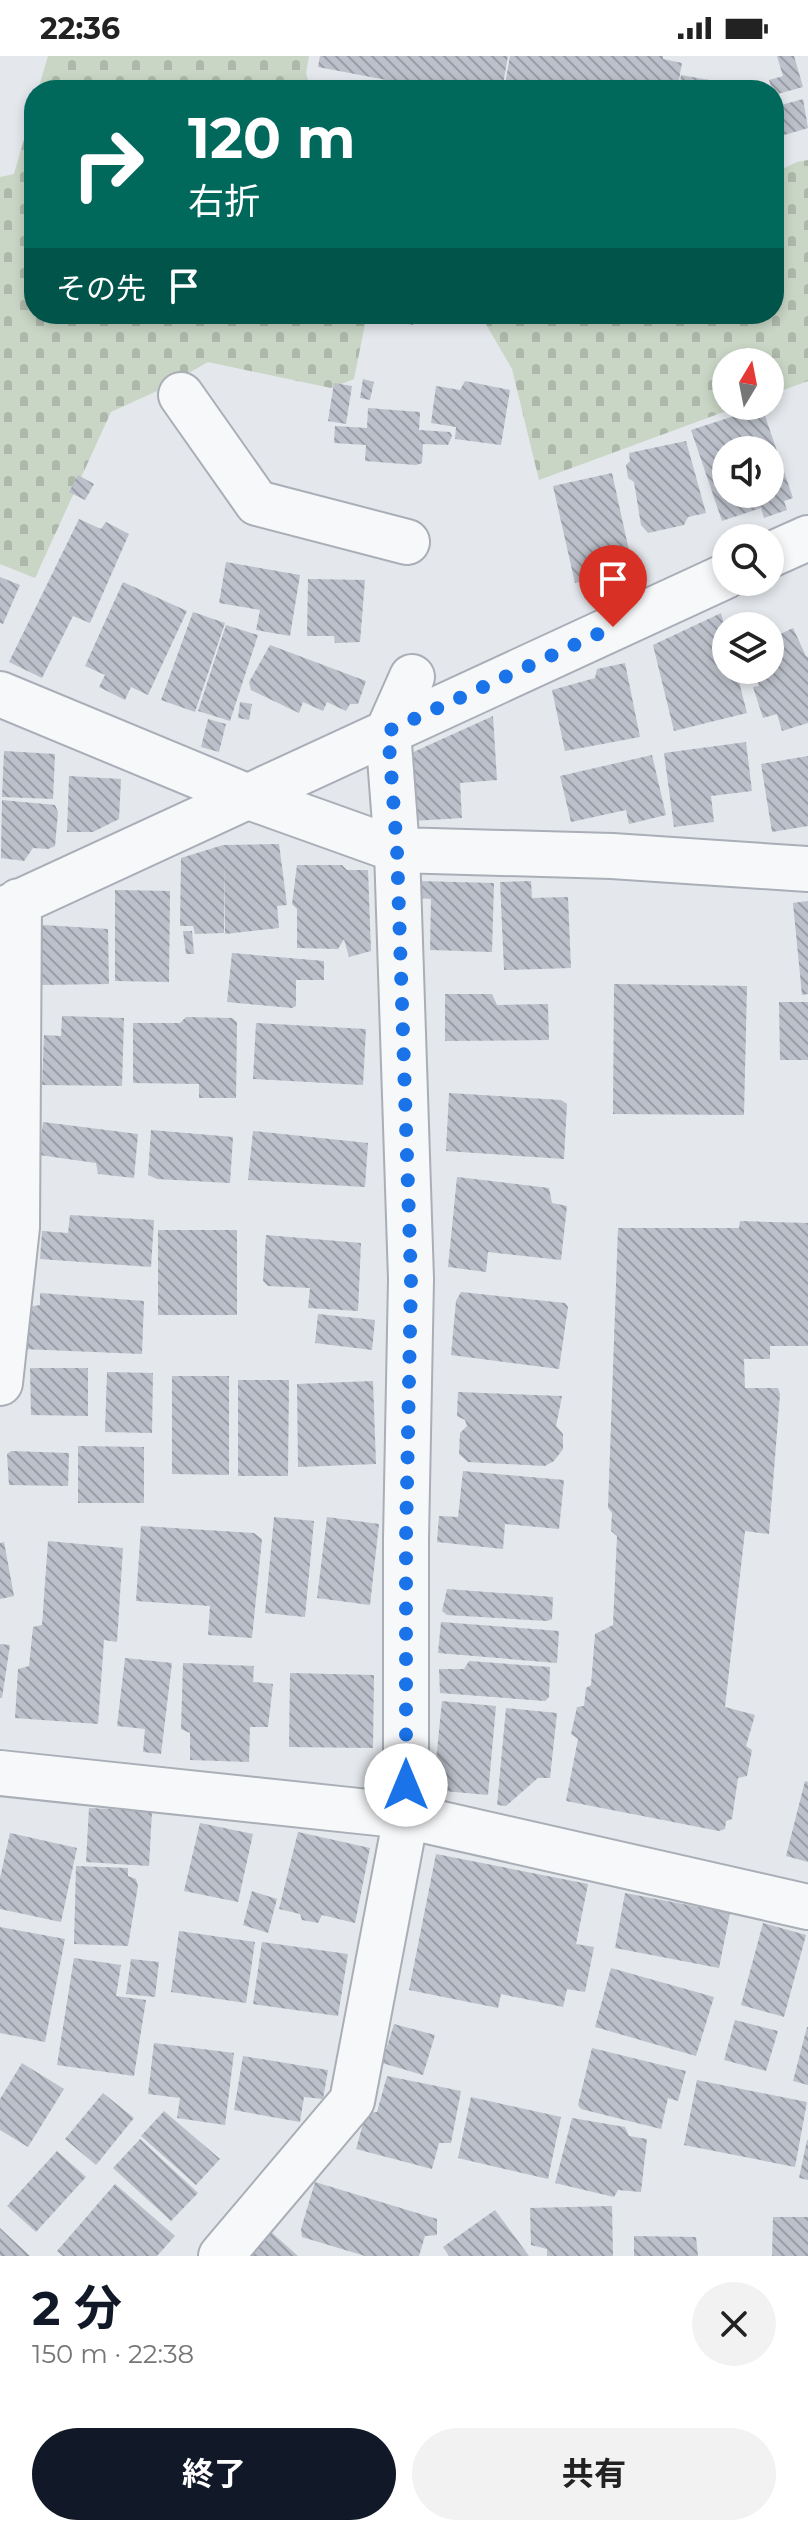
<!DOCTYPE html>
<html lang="ja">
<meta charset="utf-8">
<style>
body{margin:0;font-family:Montserrat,"Noto Sans JP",sans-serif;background:#f2f2f2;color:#222;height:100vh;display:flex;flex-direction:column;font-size:30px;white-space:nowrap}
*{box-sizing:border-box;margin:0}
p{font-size:26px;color:#767676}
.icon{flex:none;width:44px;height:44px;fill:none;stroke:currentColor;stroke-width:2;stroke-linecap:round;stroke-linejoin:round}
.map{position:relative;height:2200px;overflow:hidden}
.drawer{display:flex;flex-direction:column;background:#fff;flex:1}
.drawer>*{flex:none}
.top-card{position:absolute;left:24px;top:24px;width:760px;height:244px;border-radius:32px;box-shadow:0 4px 12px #0003;background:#00695c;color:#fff;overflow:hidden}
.needle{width:52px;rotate:10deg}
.buttons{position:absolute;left:712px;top:292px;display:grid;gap:16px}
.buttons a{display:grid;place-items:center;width:72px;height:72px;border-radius:50%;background:#fff;box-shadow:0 4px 12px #0003;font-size:40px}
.pin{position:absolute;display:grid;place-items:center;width:68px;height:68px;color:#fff;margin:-82px -34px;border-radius:50% 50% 50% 0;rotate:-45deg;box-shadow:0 0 8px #0007}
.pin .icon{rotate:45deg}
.me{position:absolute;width:88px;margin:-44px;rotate:0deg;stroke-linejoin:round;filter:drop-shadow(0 0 6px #0008)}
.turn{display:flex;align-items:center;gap:28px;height:168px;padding:0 32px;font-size:36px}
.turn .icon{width:104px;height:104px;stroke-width:2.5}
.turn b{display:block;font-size:56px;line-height:68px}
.then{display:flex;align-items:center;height:76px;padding:0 32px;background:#0003;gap:16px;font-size:30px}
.round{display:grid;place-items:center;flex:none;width:84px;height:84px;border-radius:42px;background:#f2f2f2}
.head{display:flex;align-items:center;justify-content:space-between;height:136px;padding:0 32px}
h1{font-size:48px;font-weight:700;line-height:60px;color:#111827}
.primary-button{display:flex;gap:16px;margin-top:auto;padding:16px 32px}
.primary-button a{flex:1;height:92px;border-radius:48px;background:#111827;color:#fff;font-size:32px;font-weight:700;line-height:92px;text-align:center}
.primary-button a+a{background:#f2f2f2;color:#222}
.status{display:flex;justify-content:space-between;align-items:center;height:56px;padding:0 40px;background:#fff;direction:ltr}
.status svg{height:22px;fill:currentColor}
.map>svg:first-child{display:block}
</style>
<div class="status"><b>22:36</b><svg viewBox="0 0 49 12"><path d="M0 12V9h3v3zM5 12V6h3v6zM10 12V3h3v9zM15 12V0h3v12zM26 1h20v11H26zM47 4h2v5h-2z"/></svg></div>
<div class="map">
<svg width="808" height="2200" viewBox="0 0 808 2200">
<defs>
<pattern id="cemetery-stones" width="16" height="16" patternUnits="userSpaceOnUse" patternTransform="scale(2)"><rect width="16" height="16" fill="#c9d6c5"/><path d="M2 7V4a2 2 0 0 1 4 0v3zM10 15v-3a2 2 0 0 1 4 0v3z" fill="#adb8ab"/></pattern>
<pattern id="building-back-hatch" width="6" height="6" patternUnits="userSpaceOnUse" patternTransform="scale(2)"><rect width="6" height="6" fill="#bbc0ca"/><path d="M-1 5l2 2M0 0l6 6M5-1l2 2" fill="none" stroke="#989da6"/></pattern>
</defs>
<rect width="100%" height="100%" fill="#e4e7ec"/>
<!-- cemetery -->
<path fill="url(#cemetery-stones)" d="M 48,0 L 309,0 L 306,17 L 311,34 L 38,34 Z
M 34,49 L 34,258 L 367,258 L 354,323 L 331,332 L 208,306 L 157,335 L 111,356 L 35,522 L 0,508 L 0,121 L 14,118 Z
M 808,104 L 808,325 L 770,339 L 770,306 L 726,306 L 726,350 L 740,350 L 539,424 L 512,313 L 480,258 L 774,258 L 774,117 L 797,106 Z"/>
<!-- building -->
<path fill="url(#building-back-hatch)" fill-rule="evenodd" d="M 320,0 L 508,0 L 502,34 L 439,34 L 318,11 Z
M 510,0 L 663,0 L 663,3 L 682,7 L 677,34 L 504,34 Z
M 777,0 L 794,0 L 803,31 L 774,39 L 769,24 L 783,20 Z
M 681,19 L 737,29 L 736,34 L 679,34 Z
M 803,43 L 808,72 L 774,82 L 774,51 Z
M 374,258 L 415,258 L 413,269 L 373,262 Z
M 363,323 L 374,326 L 370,344 L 360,342 Z
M 465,325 L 510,334 L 501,389 L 455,383 L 456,371 L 431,367 L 436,330 L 460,334 Z
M 334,327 L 352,330 L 346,368 L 328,365 Z
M 762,351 L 793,442 L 784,445 L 787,454 L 764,462 L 761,452 L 722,465 L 691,374 ZM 726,394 L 770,394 L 770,438 L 726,438 Z
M 368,352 L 420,356 L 419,374 L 450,376 L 452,380 L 448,389 L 423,388 L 422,407 L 416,409 L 365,405 L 366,389 L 334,387 L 335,370 L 367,372 Z
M 686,385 L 706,457 L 688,461 L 684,469 L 648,477 L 641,469 L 634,426 L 628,422 L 626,409 L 630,405 L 629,397 Z
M 612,417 L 633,513 L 624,516 L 626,522 L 608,526 L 603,521 L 575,527 L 553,430 Z
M 78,419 L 94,428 L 85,444 L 69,436 Z
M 79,463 L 101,473 L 106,466 L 129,478 L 90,567 L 73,560 L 42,622 L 9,606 Z
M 226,506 L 300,519 L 290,580 L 256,574 L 260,554 L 219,547 Z
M 0,521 L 20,529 L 3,568 L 0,567 Z
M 308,523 L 365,524 L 360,586 L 335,587 L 334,580 L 307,580 Z
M 123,526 L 187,555 L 148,639 L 131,631 L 125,644 L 99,631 L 105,619 L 85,610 Z
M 193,556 L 225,567 L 195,656 L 161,644 Z
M 721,557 L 726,575 L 726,614 L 736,614 L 747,657 L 674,675 L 653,589 Z
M 226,569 L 258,579 L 230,665 L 198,655 Z
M 793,572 L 806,600 L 808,601 L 808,667 L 782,675 L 777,658 L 763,662 L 753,631 L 759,630 L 756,621 L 762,614 L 770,614 L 770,583 Z
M 270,589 L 366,625 L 358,648 L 350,648 L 346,655 L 327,646 L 323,655 L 303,646 L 299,657 L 251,634 L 249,626 Z
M 625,607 L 640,681 L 565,695 L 552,634 L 595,622 L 597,613 Z
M 240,646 L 252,648 L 249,664 L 238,662 Z
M 493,660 L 497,724 L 460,727 L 462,762 L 413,765 L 409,698 Z
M 208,663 L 226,668 L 219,696 L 201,691 Z
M 746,686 L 752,735 L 711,740 L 714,766 L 674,771 L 664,697 Z
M 4,695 L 55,698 L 53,743 L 2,741 Z
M 652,699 L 666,759 L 629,768 L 626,754 L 571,766 L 560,720 Z
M 808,700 L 808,770 L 772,776 L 761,708 Z
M 69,720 L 121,723 L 119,763 L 93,776 L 67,776 Z
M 2,744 L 55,749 L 58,756 L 55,790 L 48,793 L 33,792 L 24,805 L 1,802 Z
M 279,788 L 287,849 L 277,850 L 279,872 L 225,878 L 224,805 L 224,877 L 195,878 L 193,870 L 180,870 L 181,802 L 223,789 Z
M 297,809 L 342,809 L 347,814 L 368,814 L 371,895 L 349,901 L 344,883 L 338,893 L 297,892 L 297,853 L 292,848 Z
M 418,825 L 494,827 L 492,896 L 430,894 L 431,843 L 418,842 Z
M 531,825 L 532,842 L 568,841 L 571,912 L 504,914 L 500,826 Z
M 115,834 L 170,835 L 169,926 L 115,925 Z
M 808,845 L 808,938 L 802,939 L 793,847 Z
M 43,869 L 108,873 L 109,928 L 40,929 L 38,880 Z
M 183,875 L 192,875 L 194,898 L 186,898 Z
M 232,897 L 324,905 L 324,924 L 296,924 L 296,950 L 292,952 L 227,946 Z
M 614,928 L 747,930 L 744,1059 L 613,1058 Z
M 445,938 L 492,938 L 497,949 L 548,948 L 549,984 L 445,985 Z
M 779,946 L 808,946 L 808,1004 L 780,1004 Z
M 62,960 L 124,962 L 122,1030 L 42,1029 L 44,979 L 61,980 Z
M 186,961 L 232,962 L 237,966 L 236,1042 L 199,1042 L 199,1028 L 133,1027 L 133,967 L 180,967 Z
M 256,967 L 366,973 L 363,1029 L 253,1023 Z
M 449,1037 L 561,1044 L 567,1048 L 564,1103 L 446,1095 Z
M 43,1066 L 138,1078 L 134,1122 L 98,1118 L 96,1107 L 39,1099 Z
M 151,1074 L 233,1081 L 230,1127 L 157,1123 L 148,1119 Z
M 253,1075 L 368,1087 L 365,1131 L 248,1124 Z
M 457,1121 L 549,1132 L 552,1147 L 567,1150 L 561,1204 L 488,1196 L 486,1216 L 448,1211 Z
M 70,1159 L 154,1164 L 151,1211 L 40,1203 L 42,1175 L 68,1177 Z
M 740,1165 L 808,1167 L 808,1290 L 770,1290 L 770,1303 L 744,1303 L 745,1332 L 778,1332 L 780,1338 L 769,1478 L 745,1475 L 725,1651 L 755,1659 L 746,1690 L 752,1694 L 747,1720 L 738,1722 L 732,1763 L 726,1765 L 725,1773 L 719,1775 L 566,1745 L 578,1683 L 571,1678 L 577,1651 L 584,1650 L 586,1632 L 591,1629 L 595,1578 L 613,1569 L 617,1480 L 611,1475 L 612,1457 L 608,1452 L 618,1172 L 739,1172 Z
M 158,1174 L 237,1174 L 237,1259 L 158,1259 Z
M 266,1179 L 361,1187 L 358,1255 L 308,1252 L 310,1232 L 268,1230 L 263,1225 Z
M 461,1236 L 565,1247 L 568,1251 L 559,1313 L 451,1299 L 456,1245 Z
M 40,1237 L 144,1245 L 142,1298 L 22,1293 L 24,1252 L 40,1249 Z
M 318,1258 L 375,1264 L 372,1294 L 315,1287 Z
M 30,1312 L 88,1312 L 88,1360 L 31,1359 Z
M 107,1316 L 153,1317 L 152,1377 L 105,1376 Z
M 172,1320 L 229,1320 L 229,1419 L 172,1418 Z
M 238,1324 L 289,1324 L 288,1420 L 238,1420 Z
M 373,1325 L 376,1408 L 298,1411 L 297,1328 Z
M 458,1336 L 562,1340 L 556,1370 L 563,1378 L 563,1393 L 554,1405 L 545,1410 L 468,1406 L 459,1398 L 460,1377 L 467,1370 L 465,1364 L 457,1360 Z
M 78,1390 L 144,1391 L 144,1447 L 78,1447 Z
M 11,1395 L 69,1397 L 68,1430 L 9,1429 L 7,1398 Z
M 463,1415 L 564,1424 L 559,1473 L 505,1468 L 503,1493 L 437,1486 L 439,1460 L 458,1461 Z
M 274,1461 L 314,1465 L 305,1561 L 265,1557 Z
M 327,1461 L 379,1468 L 370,1549 L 317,1542 Z
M 141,1470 L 254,1477 L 262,1483 L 252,1582 L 208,1579 L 210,1550 L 136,1545 Z
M 48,1485 L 123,1492 L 117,1586 L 104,1584 L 98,1668 L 15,1662 L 18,1613 L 29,1610 L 33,1571 L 42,1569 Z
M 4,1486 L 14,1540 L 0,1543 L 0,1487 Z
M 447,1533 L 553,1541 L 552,1563 L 547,1565 L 447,1559 L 442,1555 Z
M 441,1566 L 559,1575 L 557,1607 L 438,1597 Z
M 0,1588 L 10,1589 L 2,1642 L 0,1642 Z
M 125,1602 L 172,1607 L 161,1698 L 143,1696 L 145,1673 L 117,1670 Z
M 469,1605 L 550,1611 L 549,1641 L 545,1645 L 440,1637 L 439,1613 L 464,1613 Z
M 183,1607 L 254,1610 L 253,1626 L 273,1628 L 268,1671 L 250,1671 L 249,1706 L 190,1704 L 190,1677 L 181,1673 Z
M 290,1617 L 374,1619 L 373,1692 L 289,1691 Z
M 442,1645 L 496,1650 L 488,1739 L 433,1734 Z
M 506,1652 L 557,1657 L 550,1722 L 538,1722 L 506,1750 L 497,1749 Z
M 805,1725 L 808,1726 L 808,1806 L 786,1800 Z
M 89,1752 L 152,1755 L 149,1810 L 86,1806 Z
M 200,1767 L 253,1778 L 238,1846 L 184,1835 Z
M 298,1776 L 370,1792 L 355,1867 L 322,1859 L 318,1867 L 302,1864 L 300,1858 L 279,1853 Z
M 10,1777 L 77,1792 L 61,1866 L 0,1853 L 0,1822 Z
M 436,1798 L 588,1828 L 576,1888 L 594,1891 L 585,1936 L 567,1933 L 563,1951 L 501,1938 L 498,1952 L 409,1934 Z
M 76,1810 L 128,1812 L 128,1820 L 136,1823 L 138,1830 L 128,1890 L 74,1888 Z
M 252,1835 L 277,1843 L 268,1877 L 243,1869 Z
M 625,1837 L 730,1857 L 719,1912 L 615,1892 Z
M 763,1867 L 806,1879 L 784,1961 L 741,1949 Z
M 0,1871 L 65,1883 L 45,1986 L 0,1977 Z
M 179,1875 L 255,1886 L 246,1947 L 171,1936 Z
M 262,1886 L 348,1898 L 338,1960 L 253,1948 Z
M 74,1902 L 121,1909 L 116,1940 L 146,1944 L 134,2020 L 57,2009 Z
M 131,1903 L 159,1906 L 155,1941 L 126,1938 Z
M 611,1912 L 714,1941 L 696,2000 L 595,1971 Z
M 735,1964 L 778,1975 L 766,2015 L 724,2004 Z
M 394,1968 L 435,1979 L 423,2019 L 382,2007 Z
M 807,1971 L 808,1971 L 808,2029 L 793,2025 Z
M 154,1987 L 234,1997 L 225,2069 L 177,2062 L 180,2042 L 148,2038 Z
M 592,1992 L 686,2015 L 678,2045 L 668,2042 L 661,2073 L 581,2053 L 578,2049 Z
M 243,2000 L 328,2014 L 323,2043 L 304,2041 L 300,2066 L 234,2054 Z
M 22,2007 L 64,2033 L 28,2091 L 0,2074 L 0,2043 Z
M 387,2020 L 461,2035 L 451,2087 L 439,2087 L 432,2113 L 356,2093 L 366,2057 L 377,2056 Z
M 697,2024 L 807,2046 L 795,2111 L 684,2089 Z
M 103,2037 L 134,2062 L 96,2109 L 65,2083 Z
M 471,2041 L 561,2061 L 548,2123 L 458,2102 Z
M 164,2055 L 220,2103 L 196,2129 L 141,2080 Z
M 572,2062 L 625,2071 L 629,2080 L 647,2083 L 641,2136 L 618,2134 L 614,2141 L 555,2127 Z
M 140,2083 L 198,2137 L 171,2165 L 113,2112 Z
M 807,2084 L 808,2084 L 808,2124 L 799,2122 Z
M 57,2095 L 86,2121 L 36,2176 L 7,2150 Z
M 315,2126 L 437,2163 L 437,2179 L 425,2180 L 419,2200 L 365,2200 L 302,2181 L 301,2173 Z
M 115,2128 L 175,2180 L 157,2200 L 63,2200 L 57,2195 Z
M 612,2150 L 613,2200 L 547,2200 L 547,2193 L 531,2189 L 530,2152 Z
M 495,2154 L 529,2200 L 449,2200 L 443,2191 Z
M 773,2161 L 808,2161 L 808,2200 L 772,2200 Z
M 0,2172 L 30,2200 L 0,2200 Z
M 270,2175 L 298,2200 L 247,2200 Z
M 634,2180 L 696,2181 L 698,2200 L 634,2200 Z"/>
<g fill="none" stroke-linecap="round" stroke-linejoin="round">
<!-- minor casing -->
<g stroke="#a9aeb7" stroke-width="48">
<path id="minor" d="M 181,339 L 257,447 L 407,486
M 770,499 L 808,482
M 0,638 L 246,740 L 397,794 L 612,800 L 808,813
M 0,855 L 726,520
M 0,1327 L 17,1171 L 19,845
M 0,1717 L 406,1760 L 808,1851
M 221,2200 L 352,2045 L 406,1760 L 406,1483 L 411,1223 L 397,794 L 388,675 L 412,621"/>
</g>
<!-- minor -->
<use href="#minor" stroke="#f7f8fa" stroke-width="44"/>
</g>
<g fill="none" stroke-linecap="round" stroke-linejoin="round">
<!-- route -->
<path stroke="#1a73e8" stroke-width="14" stroke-dasharray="0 25.2" d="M 406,1729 L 406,1483 L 411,1223 L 397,794 L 388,675 L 613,571"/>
</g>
</svg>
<div class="buttons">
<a><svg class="needle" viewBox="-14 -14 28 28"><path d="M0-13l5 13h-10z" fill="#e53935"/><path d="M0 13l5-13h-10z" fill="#767676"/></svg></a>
<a><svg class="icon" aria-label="sound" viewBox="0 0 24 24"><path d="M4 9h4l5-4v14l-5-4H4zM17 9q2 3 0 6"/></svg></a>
<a><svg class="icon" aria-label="search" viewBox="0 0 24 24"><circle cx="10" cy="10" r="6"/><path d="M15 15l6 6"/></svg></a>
<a><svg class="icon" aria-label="layers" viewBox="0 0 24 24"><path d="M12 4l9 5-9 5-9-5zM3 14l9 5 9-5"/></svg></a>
</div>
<div class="pin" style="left:613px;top:571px;background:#d93025"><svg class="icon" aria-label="arrive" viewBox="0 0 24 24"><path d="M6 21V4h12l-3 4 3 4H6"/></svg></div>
<svg class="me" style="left:406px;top:1729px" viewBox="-20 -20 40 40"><circle r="19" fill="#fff"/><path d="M0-13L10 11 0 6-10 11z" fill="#1a73e8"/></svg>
<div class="top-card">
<div class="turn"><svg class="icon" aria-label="right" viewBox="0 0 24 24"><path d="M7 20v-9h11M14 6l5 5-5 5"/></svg><div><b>120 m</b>右折</div></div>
<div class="then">その先<svg class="icon" aria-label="arrive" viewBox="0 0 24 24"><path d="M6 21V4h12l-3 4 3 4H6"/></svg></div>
</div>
</div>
<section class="drawer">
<div class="head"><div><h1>2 分</h1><p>150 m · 22:38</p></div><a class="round"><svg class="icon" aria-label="close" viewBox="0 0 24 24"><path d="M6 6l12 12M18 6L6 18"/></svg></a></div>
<div class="primary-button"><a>終了</a><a>共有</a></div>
</section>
